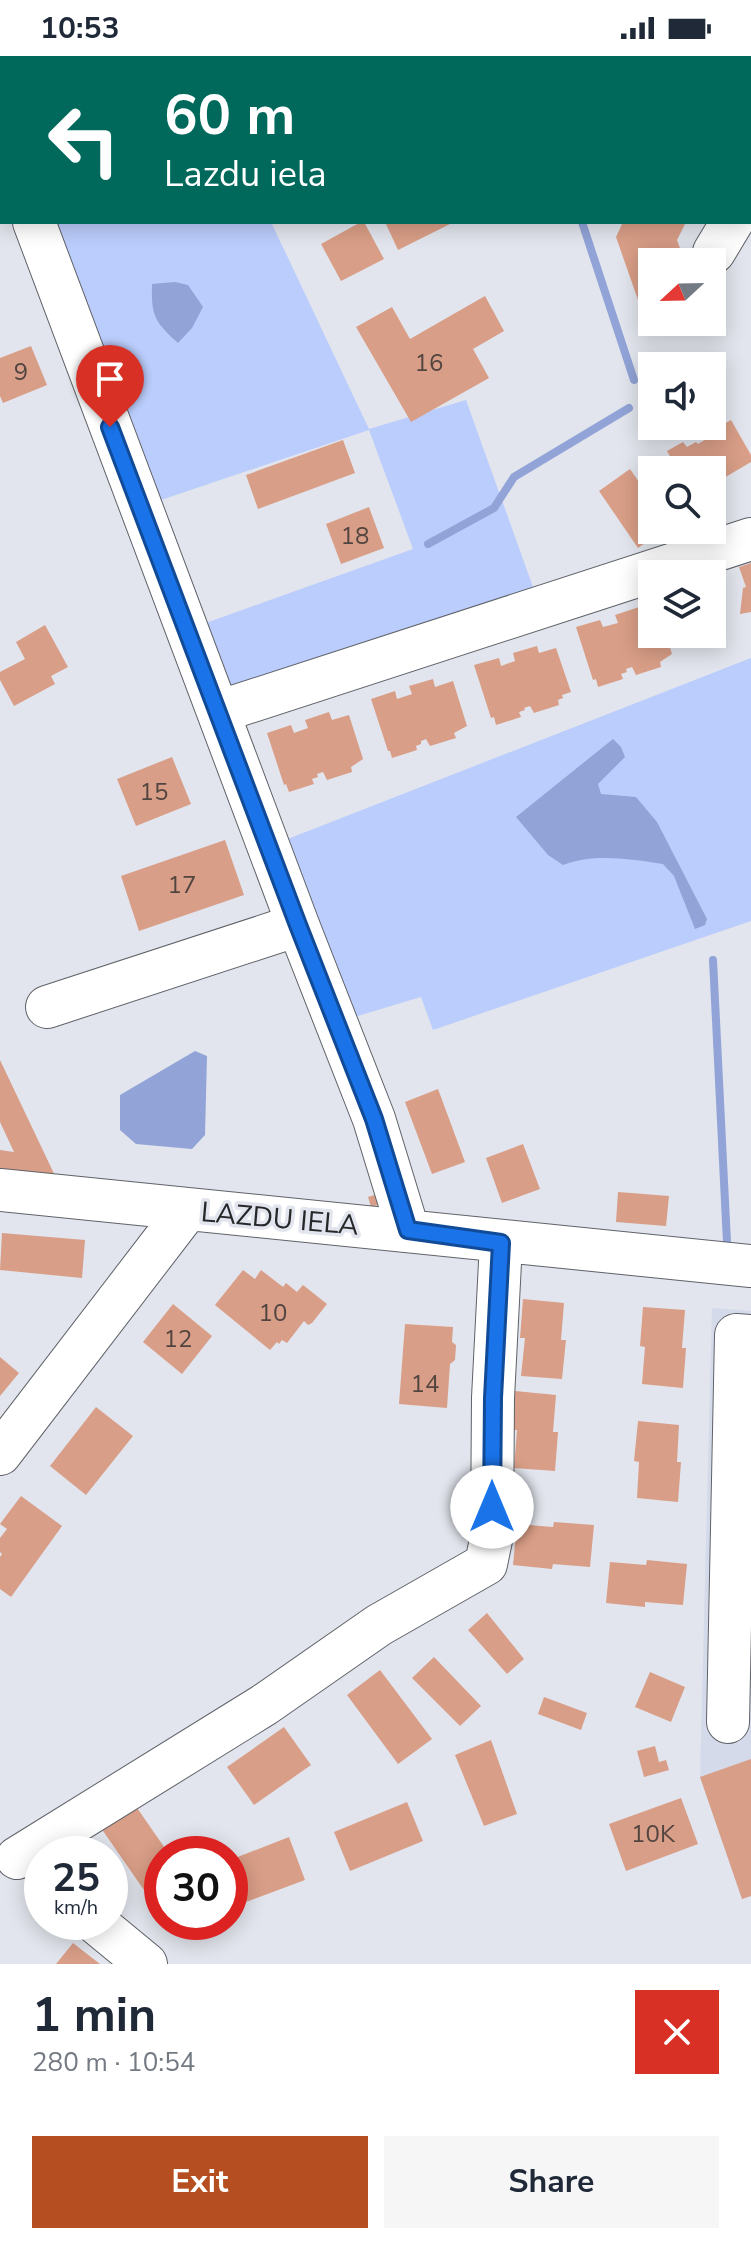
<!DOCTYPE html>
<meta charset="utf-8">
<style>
body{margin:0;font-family:"Nunito Sans",sans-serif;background:#f6f6f7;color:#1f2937;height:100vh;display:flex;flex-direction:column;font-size:30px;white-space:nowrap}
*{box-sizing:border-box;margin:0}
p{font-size:26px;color:#747a83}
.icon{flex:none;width:44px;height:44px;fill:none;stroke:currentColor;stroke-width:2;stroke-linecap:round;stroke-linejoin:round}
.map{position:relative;height:1908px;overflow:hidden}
.sheet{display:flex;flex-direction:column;background:#fff;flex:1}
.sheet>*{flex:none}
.top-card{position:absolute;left:0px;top:0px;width:752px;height:168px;box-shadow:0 4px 20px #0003;background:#00695c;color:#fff;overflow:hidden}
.needle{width:52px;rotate:248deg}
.buttons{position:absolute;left:638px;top:192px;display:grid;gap:16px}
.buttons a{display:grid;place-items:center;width:88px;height:88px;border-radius:0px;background:#fff;box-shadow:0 4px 20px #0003;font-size:40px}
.speed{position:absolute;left:24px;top:1780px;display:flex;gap:16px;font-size:40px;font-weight:700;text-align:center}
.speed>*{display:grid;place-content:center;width:104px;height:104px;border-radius:50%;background:#fff;box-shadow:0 4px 20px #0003;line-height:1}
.speed small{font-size:20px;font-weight:400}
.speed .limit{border:12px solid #d22;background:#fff;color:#111}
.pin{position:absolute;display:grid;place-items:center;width:68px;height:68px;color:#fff;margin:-82px -34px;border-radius:50% 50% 50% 0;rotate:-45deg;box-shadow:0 0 8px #0007}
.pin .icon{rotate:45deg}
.me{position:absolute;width:88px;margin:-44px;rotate:0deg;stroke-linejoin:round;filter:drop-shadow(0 0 6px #0008)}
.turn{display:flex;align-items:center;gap:28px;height:168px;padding:0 32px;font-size:36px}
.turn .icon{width:104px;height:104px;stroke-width:2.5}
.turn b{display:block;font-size:56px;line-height:68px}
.round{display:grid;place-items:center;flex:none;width:84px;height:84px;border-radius:0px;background:#f6f6f7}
.headline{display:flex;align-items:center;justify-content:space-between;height:136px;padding:0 32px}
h1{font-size:48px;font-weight:700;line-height:60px}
.button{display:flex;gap:16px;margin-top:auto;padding:16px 32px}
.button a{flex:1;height:92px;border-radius:0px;background:#b54f22;color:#fff;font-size:32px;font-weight:700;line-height:92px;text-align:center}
.button a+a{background:#f6f6f7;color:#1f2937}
.status{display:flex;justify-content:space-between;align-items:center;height:56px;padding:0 40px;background:#fff;direction:ltr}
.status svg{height:22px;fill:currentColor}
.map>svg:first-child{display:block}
</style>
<div class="status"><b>10:53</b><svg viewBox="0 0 49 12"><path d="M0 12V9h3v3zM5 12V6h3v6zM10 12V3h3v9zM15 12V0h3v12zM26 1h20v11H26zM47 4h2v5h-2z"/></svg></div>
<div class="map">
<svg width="751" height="1908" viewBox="0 0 751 1908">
<rect width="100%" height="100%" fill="#e2e5ed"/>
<!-- built -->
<path fill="#d4dae9" d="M 712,1252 L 751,1255 L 751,1840 L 742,1843 L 700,1721 Z"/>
<!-- green -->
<path fill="#bbcdfc" d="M 514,0 L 751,0 L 751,38 L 750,2 Z
M 54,166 L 271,166 L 369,373 L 466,344 L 533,531 L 227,634 L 203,568 L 413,493 L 369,374 L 158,445 Z
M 751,602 L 751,865 L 433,974 L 421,941 L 351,962 L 285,784 Z"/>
<!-- water -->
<path fill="#91a3d7" d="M 175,226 L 188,229 L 203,251 L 192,272 L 178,287 C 155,266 151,260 152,228 Z
M 613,683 L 621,691 L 625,701 L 598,728 L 601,738 L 636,741 L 657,766 L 707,863 L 705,869 L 695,873 L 674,820 L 663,808 C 630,803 594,797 563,809 L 548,799 L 516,761 Z
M 195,995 L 207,1000 L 205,1079 L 192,1093 L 136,1088 L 120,1074 L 120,1039 Z"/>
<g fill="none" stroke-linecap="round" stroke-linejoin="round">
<!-- stream -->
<path stroke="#91a3d7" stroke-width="8" d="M 528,0 L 528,2
M 582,166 L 634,324
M 428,488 L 494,452 L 514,421 L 629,352
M 713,904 L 727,1186"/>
</g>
<!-- building -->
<path fill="#d99e87" d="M 361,166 L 364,166 L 384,203 L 341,225 L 321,188 Z
M 385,166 L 454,166 L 398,194 Z
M 623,166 L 686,166 L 677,184 L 685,206 L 652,206 L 652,259 L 644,261 L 616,181 Z
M 485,240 L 504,275 L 473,293 L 489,322 L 411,366 L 356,271 L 392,251 L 410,283 Z
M 31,290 L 47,329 L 3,347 L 0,340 L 0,302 Z
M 731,364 L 751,399 L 751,406 L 712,429 L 712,414 L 678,414 L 667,395 L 683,386 L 687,391 L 696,386 L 698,388 L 708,382 L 705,378 Z
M 343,384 L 355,417 L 258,453 L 246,419 Z
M 630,413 L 652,445 L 652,474 L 663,474 L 638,492 L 599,435 Z
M 369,451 L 384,492 L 341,508 L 326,468 Z
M 751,507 L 751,556 L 740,558 L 743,532 L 746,531 L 739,511 Z
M 639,551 L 641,559 L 652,556 L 652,578 L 666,578 L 672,598 L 660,606 L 661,611 L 636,619 L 632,611 L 626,613 L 627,616 L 621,618 L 623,623 L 598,631 L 596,623 L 593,624 L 576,571 L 600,564 L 603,571 L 618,567 L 615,559 Z
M 45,569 L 68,611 L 51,620 L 55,628 L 14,650 L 0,624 L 0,616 L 25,603 L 16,586 Z
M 537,590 L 539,597 L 556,592 L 571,636 L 562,639 L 563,642 L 558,644 L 559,649 L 534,657 L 530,650 L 524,652 L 525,654 L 519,656 L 521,661 L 496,669 L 494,661 L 491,662 L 474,609 L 499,602 L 501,610 L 515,605 L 513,597 Z
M 433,623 L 435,631 L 453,625 L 467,670 L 454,677 L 456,682 L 430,690 L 426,683 L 421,685 L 421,688 L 416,690 L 417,694 L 392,702 L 390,695 L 388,695 L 371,643 L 395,635 L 397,643 L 412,638 L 409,630 Z
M 329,656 L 332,664 L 349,659 L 363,703 L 351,711 L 352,716 L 327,724 L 323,716 L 317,718 L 318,721 L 312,723 L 314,728 L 289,736 L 286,728 L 284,729 L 267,677 L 291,669 L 294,677 L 308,672 L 305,664 Z
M 172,701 L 191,748 L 136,770 L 117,723 Z
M 225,784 L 244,839 L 139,875 L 121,820 Z
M 0,1004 L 58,1126 L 0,1121 L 0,1094 L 14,1096 L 0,1066 Z
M 438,1033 L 465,1106 L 432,1118 L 405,1046 Z
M 523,1088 L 540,1133 L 502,1147 L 486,1102 Z
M 618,1136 L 669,1140 L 666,1170 L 616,1166 Z
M 381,1137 L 384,1147 L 371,1151 L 368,1141 Z
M 2,1177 L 85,1184 L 82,1222 L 0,1214 Z
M 243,1214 L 255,1223 L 261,1214 L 283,1231 L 286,1227 L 297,1236 L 303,1229 L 327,1248 L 312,1267 L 308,1269 L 304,1265 L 287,1287 L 282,1284 L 279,1288 L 277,1286 L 270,1294 L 215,1249 Z
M 523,1243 L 564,1247 L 561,1284 L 566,1284 L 562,1323 L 521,1320 L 525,1282 L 520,1282 Z
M 173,1248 L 212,1280 L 182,1318 L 143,1286 Z
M 643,1251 L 685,1254 L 682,1292 L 686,1292 L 683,1332 L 642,1328 L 645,1291 L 640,1290 Z
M 405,1268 L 453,1271 L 452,1286 L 456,1289 L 455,1304 L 450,1308 L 447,1352 L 399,1348 Z
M 0,1301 L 19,1317 L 0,1340 Z
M 515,1335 L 556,1339 L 553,1376 L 558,1376 L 555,1415 L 514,1412 L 517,1374 L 512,1374 Z
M 96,1351 L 133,1380 L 86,1439 L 50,1410 Z
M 638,1365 L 679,1369 L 677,1406 L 681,1406 L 678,1446 L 637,1442 L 639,1406 L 634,1405 Z
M 21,1440 L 62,1470 L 11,1541 L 0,1533 L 0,1501 L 2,1498 L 0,1496 L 0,1482 L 7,1473 L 0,1468 Z
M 554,1466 L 594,1469 L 590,1511 L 553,1508 L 552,1513 L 513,1509 L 517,1468 L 553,1471 Z
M 647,1504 L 687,1508 L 683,1549 L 645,1546 L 645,1551 L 606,1547 L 610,1506 L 646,1509 Z
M 487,1557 L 524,1603 L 507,1618 L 468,1574 Z
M 434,1601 L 481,1650 L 460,1670 L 412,1622 Z
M 380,1614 L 432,1683 L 398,1708 L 347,1639 Z
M 650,1616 L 685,1631 L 671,1666 L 635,1651 Z
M 544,1641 L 587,1657 L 581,1674 L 538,1658 Z
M 284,1671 L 311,1709 L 254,1749 L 227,1711 Z
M 491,1684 L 517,1758 L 484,1770 L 455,1699 Z
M 655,1690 L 659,1706 L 666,1704 L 669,1714 L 644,1721 L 637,1695 Z
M 751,1703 L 751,1840 L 742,1843 L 700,1721 Z
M 681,1742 L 698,1788 L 626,1815 L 609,1768 Z
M 407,1746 L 423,1785 L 350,1815 L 334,1776 Z
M 135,1749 L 169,1798 L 162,1798 L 162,1826 L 146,1837 L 101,1772 Z
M 289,1781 L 305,1824 L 230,1852 L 230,1804 Z
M 73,1887 L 100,1908 L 56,1908 Z"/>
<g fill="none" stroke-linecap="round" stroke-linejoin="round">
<!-- minor casing -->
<g stroke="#5f6268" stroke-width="44">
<path id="minor" d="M 0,71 L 2,76
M 750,111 L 751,111
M 34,166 L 298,869 L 374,1063 L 408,1174
M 714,196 L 732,166
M 218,656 L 751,483
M 47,951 L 298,869
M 0,1134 L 751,1210
M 0,1398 L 187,1154
M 728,1666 L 736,1279 L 751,1280
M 17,1802 L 264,1649 L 379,1569 L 486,1508 L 492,1479 L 493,1342 L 501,1187
M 95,1866 L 146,1908"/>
</g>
<!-- minor -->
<use href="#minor" stroke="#fff" stroke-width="42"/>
</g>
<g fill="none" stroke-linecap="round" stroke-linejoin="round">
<!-- route casing -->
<g stroke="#114b97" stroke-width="20">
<path id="route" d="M 110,371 L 298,869 L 374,1063 L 408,1174 L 501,1187 L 493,1342 L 492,1451"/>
</g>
<!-- route -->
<use href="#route" stroke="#1a73e8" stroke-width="14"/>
</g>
<g text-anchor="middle" stroke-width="7" stroke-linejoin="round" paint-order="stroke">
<!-- number labels -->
<g font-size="24" fill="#524540">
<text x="429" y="315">16</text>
<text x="21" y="324">9</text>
<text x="355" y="488">18</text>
<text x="154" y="744">15</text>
<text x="182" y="837">17</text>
<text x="273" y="1265">10</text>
<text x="178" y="1291">12</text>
<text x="425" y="1336">14</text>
<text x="653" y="1786">10K</text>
</g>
<!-- street labels -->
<g font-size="28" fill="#252729" stroke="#e2e5ed">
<text transform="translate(280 1162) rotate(5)" y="10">LAZDU IELA</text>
</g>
</g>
</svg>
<div class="buttons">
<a><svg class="needle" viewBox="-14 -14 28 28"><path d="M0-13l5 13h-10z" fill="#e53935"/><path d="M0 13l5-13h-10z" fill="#747a83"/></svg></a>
<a><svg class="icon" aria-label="sound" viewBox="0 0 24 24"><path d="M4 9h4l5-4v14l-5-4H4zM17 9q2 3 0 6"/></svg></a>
<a><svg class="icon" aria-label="search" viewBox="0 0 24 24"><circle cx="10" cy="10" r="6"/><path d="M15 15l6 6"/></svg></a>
<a><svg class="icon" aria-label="layers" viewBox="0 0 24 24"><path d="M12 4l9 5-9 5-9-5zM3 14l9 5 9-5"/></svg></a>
</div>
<div class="speed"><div>25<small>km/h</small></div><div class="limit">30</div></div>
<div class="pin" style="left:110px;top:371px;background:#d93025"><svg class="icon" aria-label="arrive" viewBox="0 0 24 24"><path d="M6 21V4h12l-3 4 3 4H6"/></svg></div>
<svg class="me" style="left:492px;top:1451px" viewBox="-20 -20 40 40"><circle r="19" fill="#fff"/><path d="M0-13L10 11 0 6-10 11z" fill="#1a73e8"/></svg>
<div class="top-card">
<div class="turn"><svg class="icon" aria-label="left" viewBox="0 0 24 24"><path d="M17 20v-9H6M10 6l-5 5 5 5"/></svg><div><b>60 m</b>Lazdu iela</div></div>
</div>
</div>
<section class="sheet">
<div class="headline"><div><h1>1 min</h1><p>280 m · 10:54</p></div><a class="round" style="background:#d93025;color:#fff"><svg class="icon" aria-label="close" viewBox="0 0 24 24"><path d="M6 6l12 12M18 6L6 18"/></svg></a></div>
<div class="button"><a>Exit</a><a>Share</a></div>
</section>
